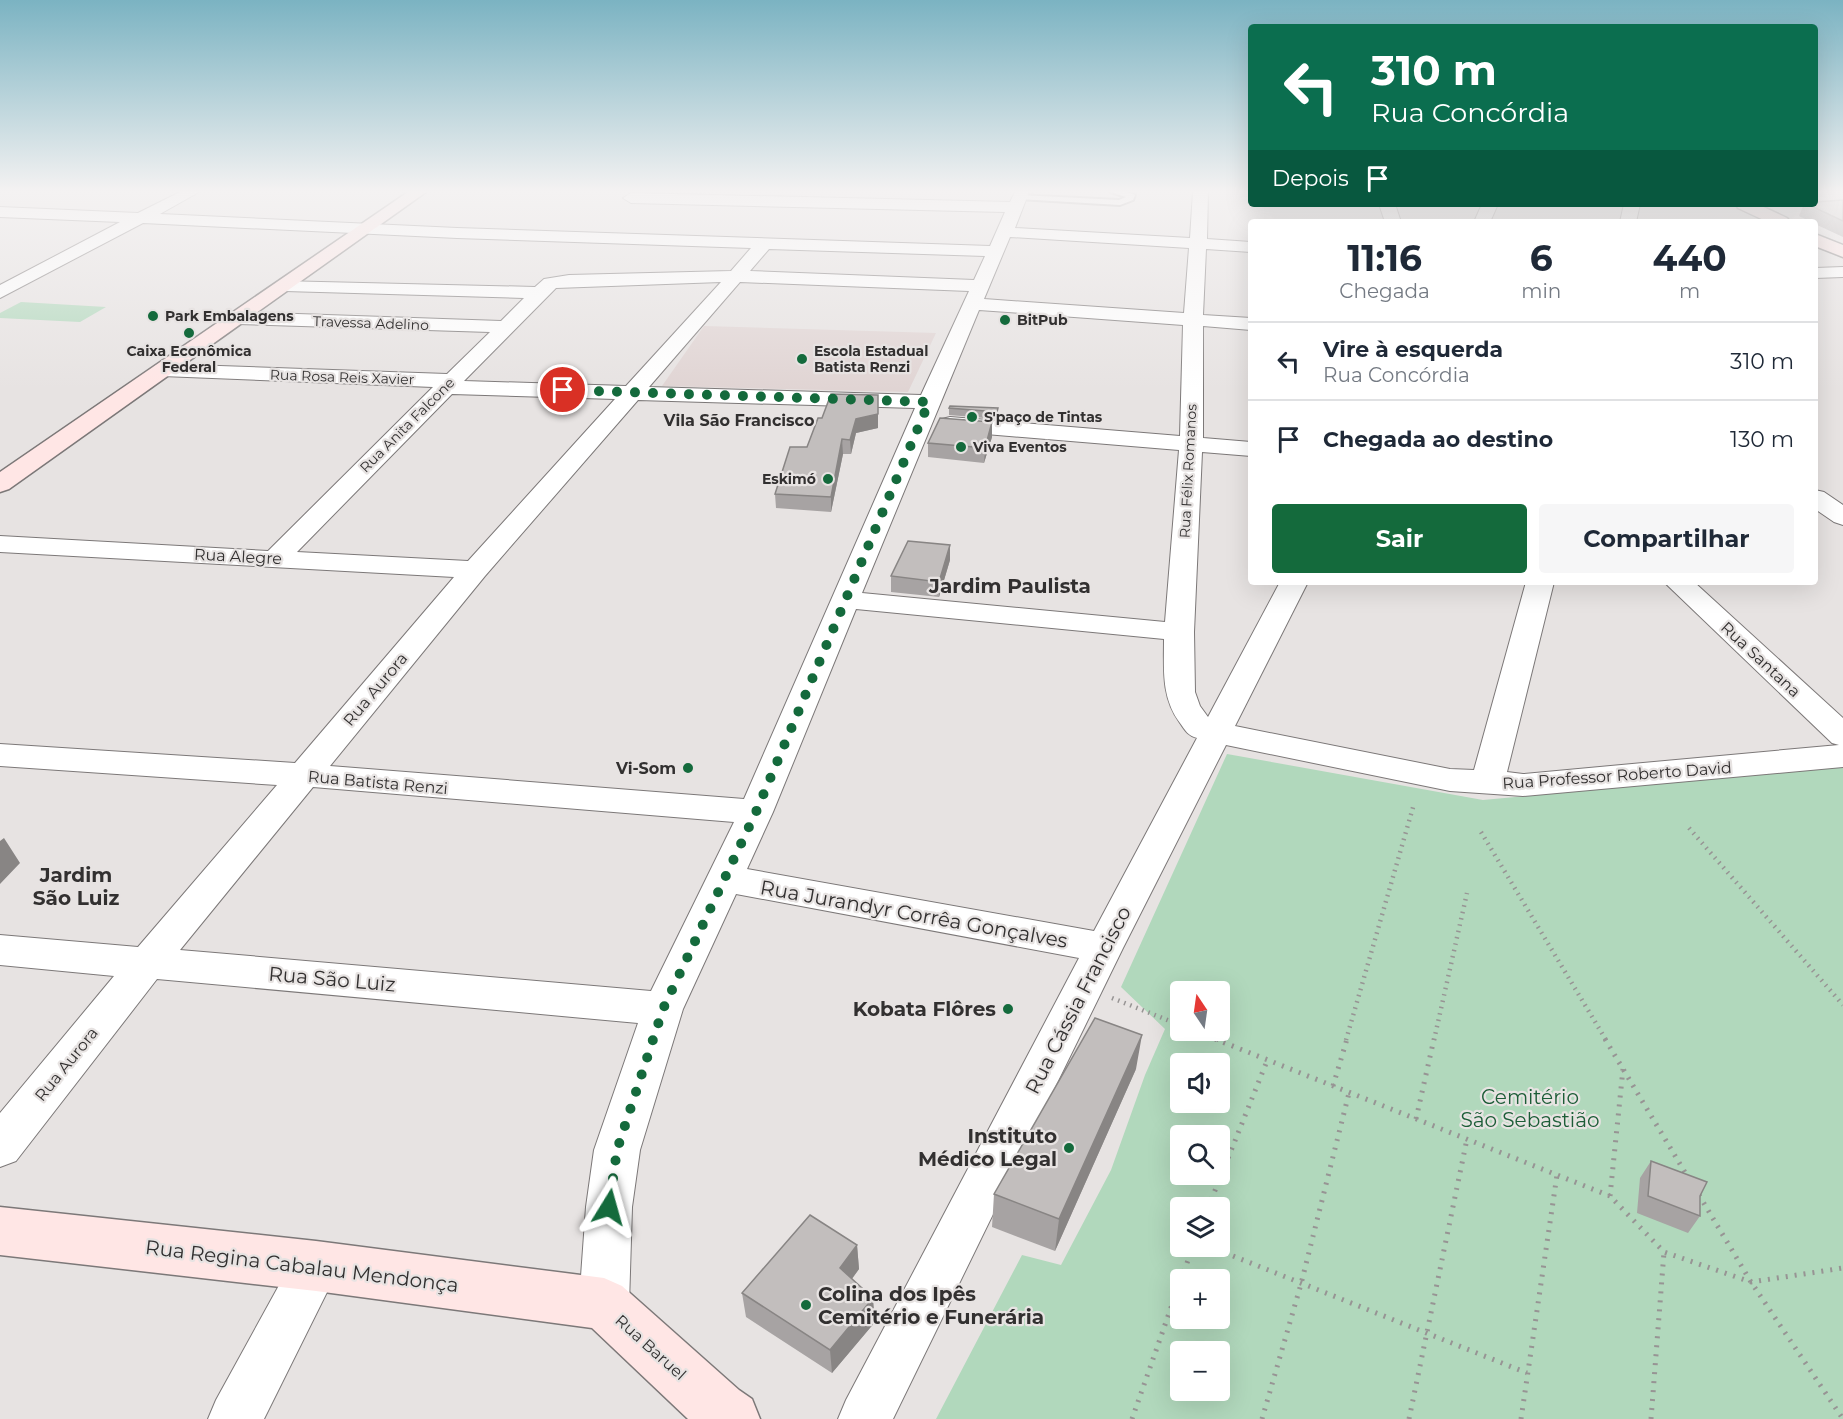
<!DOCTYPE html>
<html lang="pt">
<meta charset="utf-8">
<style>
body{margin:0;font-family:Montserrat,sans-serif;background:#f6f6f7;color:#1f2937;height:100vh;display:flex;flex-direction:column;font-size:22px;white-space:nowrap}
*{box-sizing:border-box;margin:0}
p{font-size:20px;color:#747a83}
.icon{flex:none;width:33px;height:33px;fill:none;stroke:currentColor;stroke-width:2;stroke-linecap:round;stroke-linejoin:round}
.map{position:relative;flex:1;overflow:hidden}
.panel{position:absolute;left:1248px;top:219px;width:570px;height:366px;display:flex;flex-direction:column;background:#fff;border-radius:6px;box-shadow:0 6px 24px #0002}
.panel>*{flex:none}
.guide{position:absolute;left:1248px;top:24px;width:570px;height:183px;border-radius:6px;box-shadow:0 6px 24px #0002;background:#0b6e4f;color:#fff;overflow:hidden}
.needle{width:39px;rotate:347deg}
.tools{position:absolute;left:1170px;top:981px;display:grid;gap:12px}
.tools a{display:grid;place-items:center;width:60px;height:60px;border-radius:6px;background:#fff;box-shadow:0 6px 24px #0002;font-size:30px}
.pin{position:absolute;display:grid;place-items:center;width:51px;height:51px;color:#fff;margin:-26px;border:3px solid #fff;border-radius:50%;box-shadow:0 2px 6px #0007}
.me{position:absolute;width:66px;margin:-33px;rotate:8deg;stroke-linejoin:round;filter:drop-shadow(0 0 4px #0008)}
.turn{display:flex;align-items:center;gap:21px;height:126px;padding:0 24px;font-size:27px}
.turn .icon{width:78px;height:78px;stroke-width:2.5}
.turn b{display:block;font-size:42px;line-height:51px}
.then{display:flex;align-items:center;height:57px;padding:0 24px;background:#0003;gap:12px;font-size:22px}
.eta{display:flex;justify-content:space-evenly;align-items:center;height:102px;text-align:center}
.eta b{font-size:36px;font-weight:700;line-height:42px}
.primary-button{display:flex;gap:12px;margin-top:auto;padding:12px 24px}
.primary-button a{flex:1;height:69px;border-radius:6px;background:#146a3c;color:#fff;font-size:24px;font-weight:700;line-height:69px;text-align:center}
.primary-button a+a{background:#f6f6f7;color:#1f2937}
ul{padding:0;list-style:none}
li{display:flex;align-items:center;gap:18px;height:78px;padding:0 24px;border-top:2px solid #e0e1e3}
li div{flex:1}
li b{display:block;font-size:22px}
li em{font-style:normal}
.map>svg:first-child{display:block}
</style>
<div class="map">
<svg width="1843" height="1419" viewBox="0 0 1843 1419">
<rect width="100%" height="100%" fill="#e7e3e2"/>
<!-- built -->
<path fill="#e0d4d3" d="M 704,326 L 936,333 L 908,392 L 662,386 Z"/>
<!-- green -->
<path fill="#b1d8bc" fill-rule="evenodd" d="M 21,302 L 106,307 L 80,322 L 0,318 L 0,313 Z
M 1227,754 L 1483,800 L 1843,767 L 1843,1419 L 936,1419 L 1022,1255 L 1061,1265 L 1111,1170 L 1145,1075 L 1165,1029 L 1121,987 ZM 1180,992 L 1220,992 L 1220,1030 L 1180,1030 ZM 1180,1064 L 1220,1064 L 1220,1102 L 1180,1102 ZM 1180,1136 L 1220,1136 L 1220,1174 L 1180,1174 ZM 1180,1208 L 1220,1208 L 1220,1246 L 1180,1246 ZM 1180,1280 L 1220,1280 L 1220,1318 L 1180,1318 ZM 1180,1352 L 1220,1352 L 1220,1390 L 1180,1390 Z"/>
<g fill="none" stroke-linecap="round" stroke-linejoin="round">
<!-- lane casing -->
<g stroke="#7c7878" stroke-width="4">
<path id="lane" d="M 1111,192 L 1126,192 L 1135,195 L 1133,200 L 1120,205 L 1019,199 L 1015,197 L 1019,195 L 1119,200 L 1126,197 Z"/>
</g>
<!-- street casing -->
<g stroke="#7c7878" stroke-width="2">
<path id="street" d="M 180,192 L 199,192 L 160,214 L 457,228 L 990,246 L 1005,212 L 631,203 L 623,198 L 631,193 L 1010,202 L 1015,192 L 1029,192 L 1015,228 L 1190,238 L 1193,192 L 1208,192 L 1207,239 L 1251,242 L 1251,252 L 1206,249 L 1203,315 L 1251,318 L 1251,330 L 1203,326 L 1203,438 L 1251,442 L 1251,456 L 1202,452 L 1194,632 L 1195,692 L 1200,706 L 1208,717 L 1280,582 L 1308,582 L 1235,726 L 1450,769 L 1474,770 L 1526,582 L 1554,582 L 1507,772 L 1523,774 L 1839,745 L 1832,743 L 1664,582 L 1694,582 L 1843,718 L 1843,767 L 1523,796 L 1450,791 L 1226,745 L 1123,948 L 893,1419 L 838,1419 L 846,1400 L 1079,958 L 736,894 L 683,1009 L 640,1150 L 632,1207 L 629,1304 L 622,1322 L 604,1329 L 586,1322 L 579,1304 L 586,1207 L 594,1150 L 638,1023 L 157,979 L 16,1161 L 0,1167 L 0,1113 L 114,976 L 0,965 L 0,935 L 138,947 L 277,785 L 0,766 L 0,744 L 295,763 L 454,577 L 0,552 L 0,536 L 268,551 L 433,387 L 162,376 L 155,374 L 152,370 L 155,366 L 162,364 L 447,374 L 490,332 L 237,324 L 230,322 L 227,318 L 230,314 L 237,312 L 501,321 L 524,298 L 285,291 L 279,289 L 276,285 L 279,281 L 535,287 L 544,279 L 569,275 L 731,271 L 751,248 L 457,238 L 143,223 L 0,298 L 0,285 L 120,222 L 0,217 L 0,207 L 138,213 ZM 1010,237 L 1189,248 L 1184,313 L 984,299 ZM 769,249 L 985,256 L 974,280 L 750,271 ZM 721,282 L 626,386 L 464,381 L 556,288 ZM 740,282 L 969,291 L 921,395 L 649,387 ZM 979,310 L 1183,325 L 1180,436 L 950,417 L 942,419 L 939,424 L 942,429 L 950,431 L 1179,450 L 1165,622 L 862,593 ZM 452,394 L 615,399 L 468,561 L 297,552 ZM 638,400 L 915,408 L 744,799 L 330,766 L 485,576 ZM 856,609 L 1164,639 C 1164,670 1161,697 1180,723 C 1185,730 1188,736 1197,738 L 1094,931 L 747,869 L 773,812 ZM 313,787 L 734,822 L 651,991 L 180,950 Z
M 1379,204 L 1395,204 L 1401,222 L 1385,222 Z
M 1482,204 L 1498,204 L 1490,222 L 1474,222 Z
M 1624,204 L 1640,204 L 1636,222 L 1620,222 Z
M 1843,267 L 1843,277 L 1815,278 L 1815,268 Z
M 1815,490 L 1824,492 L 1843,505 L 1843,525 L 1834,522 L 1815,509 Z
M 316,1242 L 333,1249 L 340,1266 L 264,1419 L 208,1419 L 216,1400 L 299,1249 Z"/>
</g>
<!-- secondary casing -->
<g stroke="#7c7878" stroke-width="3">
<path id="secondary" d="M 408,192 L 426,192 L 9,489 L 0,492 L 0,472 Z
M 1736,204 L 1757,204 L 1787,218 L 1790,222 L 1768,222 L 1738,208 Z
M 1815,234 L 1843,245 L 1843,257 L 1815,246 Z
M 0,1207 L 316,1241 L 604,1278 L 622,1286 L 739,1390 L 752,1399 L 760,1419 L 688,1419 L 592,1328 L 316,1291 L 0,1255 Z"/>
</g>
<!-- path-far1 -->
<path stroke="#979494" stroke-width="4.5" stroke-dasharray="1.5 5" stroke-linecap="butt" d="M 1689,828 L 1843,1005
M 1481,832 L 1606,1040
M 1112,998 L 1180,1025
M 1193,1030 L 1219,1040
M 1346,1040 L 1414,804
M 1434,1040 L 1467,893"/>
<!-- path -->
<path stroke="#979494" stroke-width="5" stroke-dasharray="2 7" stroke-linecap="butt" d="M 1215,1039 L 1610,1196 L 1664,1252 L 1751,1282 L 1843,1268
M 1605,1039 L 1689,1179
M 1333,1086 L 1347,1039
M 1416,1119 L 1434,1039
M 1699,1195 L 1751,1282 L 1843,1419
M 1610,1196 L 1623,1069
M 1208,1208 L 1267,1061
M 1208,1246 L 1527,1373
M 1181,1280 L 1193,1246
M 1132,1419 L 1180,1282
M 1262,1419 L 1301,1284 L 1349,1093
M 1409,1419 L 1467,1139
M 1521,1419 L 1557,1175
M 1651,1419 L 1664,1252"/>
<!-- lane -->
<use href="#lane" fill="#fff" fill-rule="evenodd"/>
<!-- street -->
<use href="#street" fill="#fff" fill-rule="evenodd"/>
<!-- secondary -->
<use href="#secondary" fill="#ffe6e5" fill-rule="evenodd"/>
</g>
<!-- wall -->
<path fill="#a7a3a3" d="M 1843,200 L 1843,237 L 1815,224 L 1815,222 L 1811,222 L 1799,216 L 1804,204 L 1815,204 Z
M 949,408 L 998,408 L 998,415 L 997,419 L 949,415 Z
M 818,418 L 878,428 L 856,433 L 851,454 L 843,454 L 831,512 L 776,508 L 775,494 L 807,447 Z
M 992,422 L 992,437 L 984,463 L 928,457 L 928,443 Z
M 950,560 L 939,597 L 891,592 L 891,576 Z
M 1136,1069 L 1055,1251 L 992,1227 L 994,1194 Z
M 1651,1161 L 1700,1196 L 1700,1216 L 1688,1233 L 1637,1213 L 1640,1178 Z
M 857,1245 L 859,1269 L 852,1279 L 875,1322 L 832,1373 L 746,1317 L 742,1293 Z"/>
<!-- shaded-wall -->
<path fill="#888584" d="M 878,395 L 878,428 L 856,433 L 851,454 L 850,440 L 856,419 Z
M 992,422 L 992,437 L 984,463 L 985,448 Z
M 842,439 L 843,454 L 831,512 L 831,497 Z
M 950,545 L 950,560 L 939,597 L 939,582 Z
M 4,838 L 20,863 L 0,884 L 0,841 Z
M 1142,1035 L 1136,1069 L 1055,1251 L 1059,1219 Z
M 857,1245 L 859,1269 L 842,1292 L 840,1268 Z
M 873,1298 L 875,1322 L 832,1373 L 830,1350 Z"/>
<!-- building -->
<path fill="#c2bebd" stroke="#888584" stroke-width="1.5" d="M 1843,200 L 1843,221 L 1807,204 L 1815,204 L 1815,202 Z
M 831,394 L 878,395 L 878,414 L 856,419 L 850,440 L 842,439 L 831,497 L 775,494 L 790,447 L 807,447 L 818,418 L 822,418 Z
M 950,406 L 998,408 L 997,412 L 949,408 Z
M 940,418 L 992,422 L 985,448 L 928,443 Z
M 908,541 L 950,545 L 939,582 L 891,576 Z
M 1095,1018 L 1142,1035 L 1059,1219 L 994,1194 Z
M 1651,1161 L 1707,1182 L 1700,1196 L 1700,1216 L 1648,1196 Z
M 810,1215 L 857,1245 L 840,1268 L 873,1298 L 830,1350 L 742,1293 Z"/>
<!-- sky -->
<linearGradient id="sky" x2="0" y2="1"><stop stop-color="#7bb3c2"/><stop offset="0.49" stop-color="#f4f2f2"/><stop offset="1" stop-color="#f4f2f2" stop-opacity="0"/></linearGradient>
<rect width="1843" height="390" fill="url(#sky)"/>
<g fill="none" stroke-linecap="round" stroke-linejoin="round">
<!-- route -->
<path stroke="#146a3c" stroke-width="10" stroke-dasharray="0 18" d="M 563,390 L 929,402 L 756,812 L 663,1009 L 617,1150 L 609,1207"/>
</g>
<!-- markers -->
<g fill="#146a3c" stroke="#e7e3e2" stroke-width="2">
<circle cx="153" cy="316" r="6"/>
<circle cx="1005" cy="320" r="6"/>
<circle cx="189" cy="333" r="6"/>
<circle cx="802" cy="359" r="6"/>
<circle cx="972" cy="417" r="6"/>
<circle cx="961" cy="447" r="6"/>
<circle cx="828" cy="479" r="6"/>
<circle cx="688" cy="768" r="6"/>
<circle cx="1008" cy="1009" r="6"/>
<circle cx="1069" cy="1148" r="6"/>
<circle cx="806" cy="1305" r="6"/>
</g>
<g text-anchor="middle" stroke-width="4.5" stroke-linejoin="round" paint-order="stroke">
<!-- far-poi labels -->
<g font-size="14" font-weight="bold" fill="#323030" stroke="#e7e3e2" text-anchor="start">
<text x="165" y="321">Park Embalagens</text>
<text x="1017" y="325">BitPub</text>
<text x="189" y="356" text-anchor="middle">Caixa Econômica<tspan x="189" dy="16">Federal</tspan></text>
<text x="814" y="356">Escola Estadual<tspan x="814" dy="16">Batista Renzi</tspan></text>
<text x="984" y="422">S'paço de Tintas</text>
<text x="973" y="452">Viva Eventos</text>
<text x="816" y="484" text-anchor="end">Eskimó</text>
</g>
<!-- far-street labels -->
<g font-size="14" fill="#323030" stroke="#e7e3e2">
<text transform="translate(371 323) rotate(2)" y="5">Travessa Adelino</text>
<text transform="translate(342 377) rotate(2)" y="5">Rua Rosa Reis Xavier</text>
<text transform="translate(407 425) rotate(-45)" y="5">Rua Anita Falcone</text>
<text transform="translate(1188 471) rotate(-87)" y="5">Rua Félix Romanos</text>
</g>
<!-- far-quarter labels -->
<g font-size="16" font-weight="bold" fill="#323030" stroke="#e7e3e2">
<text x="739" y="426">Vila São Francisco</text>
</g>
<!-- street labels -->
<g font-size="16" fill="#323030" stroke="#e7e3e2">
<text transform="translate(238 556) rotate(3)" y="6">Rua Alegre</text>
<text transform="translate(1761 659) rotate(43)" y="6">Rua Santana</text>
<text transform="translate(375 689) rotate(-50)" y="6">Rua Aurora</text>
<text transform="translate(1617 775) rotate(-4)" y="6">Rua Professor Roberto David</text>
<text transform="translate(378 782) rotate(5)" y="6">Rua Batista Renzi</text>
<text transform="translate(66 1064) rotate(-51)" y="6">Rua Aurora</text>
<text transform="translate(651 1347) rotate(42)" y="6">Rua Baruel</text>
</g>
<!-- poi labels -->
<g font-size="16" font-weight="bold" fill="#323030" stroke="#e7e3e2" text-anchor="end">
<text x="676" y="774">Vi-Som</text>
</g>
<!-- quarter labels -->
<g font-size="20" font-weight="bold" fill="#323030" stroke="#e7e3e2">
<text x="1010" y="593">Jardim Paulista</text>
<text x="76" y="882">Jardim<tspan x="76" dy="23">São Luiz</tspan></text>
</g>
<!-- near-street labels -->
<g font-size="20" fill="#323030" stroke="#e7e3e2">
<text transform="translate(914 914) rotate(10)" y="7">Rua Jurandyr Corrêa Gonçalves</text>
<text transform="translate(332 979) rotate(5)" y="7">Rua São Luiz</text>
<text transform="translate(1078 1000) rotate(-63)" y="7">Rua Cássia Francisco</text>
<text transform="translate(302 1266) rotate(7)" y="7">Rua Regina Cabalau Mendonça</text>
</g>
<!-- near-poi labels -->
<g font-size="20" font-weight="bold" fill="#323030" stroke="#e7e3e2" text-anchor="end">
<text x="996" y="1016">Kobata Flôres</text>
<text x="1057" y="1143">Instituto<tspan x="1057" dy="23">Médico Legal</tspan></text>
<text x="818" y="1301" text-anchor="start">Colina dos Ipês<tspan x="818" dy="23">Cemitério e Funerária</tspan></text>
</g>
<!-- near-park labels -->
<g font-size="20" fill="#1c5d37" stroke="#e7e3e2">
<text x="1530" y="1104">Cemitério<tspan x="1530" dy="23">São Sebastião</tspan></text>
</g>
</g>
</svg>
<div class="tools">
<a><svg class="needle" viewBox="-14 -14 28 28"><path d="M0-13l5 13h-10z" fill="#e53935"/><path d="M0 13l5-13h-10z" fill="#747a83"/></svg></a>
<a><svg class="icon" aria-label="sound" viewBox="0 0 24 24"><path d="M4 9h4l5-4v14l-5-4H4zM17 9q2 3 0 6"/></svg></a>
<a><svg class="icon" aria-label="search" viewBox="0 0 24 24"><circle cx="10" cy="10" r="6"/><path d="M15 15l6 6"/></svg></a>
<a><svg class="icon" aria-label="layers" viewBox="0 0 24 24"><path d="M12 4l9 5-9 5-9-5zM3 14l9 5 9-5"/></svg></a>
<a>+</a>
<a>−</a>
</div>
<div class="pin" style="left:563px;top:390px;background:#d93025"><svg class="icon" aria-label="arrive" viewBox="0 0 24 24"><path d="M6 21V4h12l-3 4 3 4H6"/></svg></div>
<svg class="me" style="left:609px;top:1207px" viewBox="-20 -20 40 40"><path d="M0-17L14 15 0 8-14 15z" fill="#146a3c" stroke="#fff" stroke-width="4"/></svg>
<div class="guide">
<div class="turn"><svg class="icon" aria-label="left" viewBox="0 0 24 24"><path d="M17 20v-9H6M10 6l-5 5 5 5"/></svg><div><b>310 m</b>Rua Concórdia</div></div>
<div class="then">Depois<svg class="icon" aria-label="arrive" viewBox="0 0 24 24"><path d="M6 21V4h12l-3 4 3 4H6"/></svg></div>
</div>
<section class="panel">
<div class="eta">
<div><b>11:16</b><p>Chegada</p></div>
<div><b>6</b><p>min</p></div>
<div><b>440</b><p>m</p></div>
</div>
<ul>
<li><svg class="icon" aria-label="left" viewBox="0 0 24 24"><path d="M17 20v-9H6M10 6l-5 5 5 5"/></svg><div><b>Vire à esquerda</b><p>Rua Concórdia</p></div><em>310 m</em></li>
<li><svg class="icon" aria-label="arrive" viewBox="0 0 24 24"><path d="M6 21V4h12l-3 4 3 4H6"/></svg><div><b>Chegada ao destino</b></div><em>130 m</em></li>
</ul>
<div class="primary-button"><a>Sair</a><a>Compartilhar</a></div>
</section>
</div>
